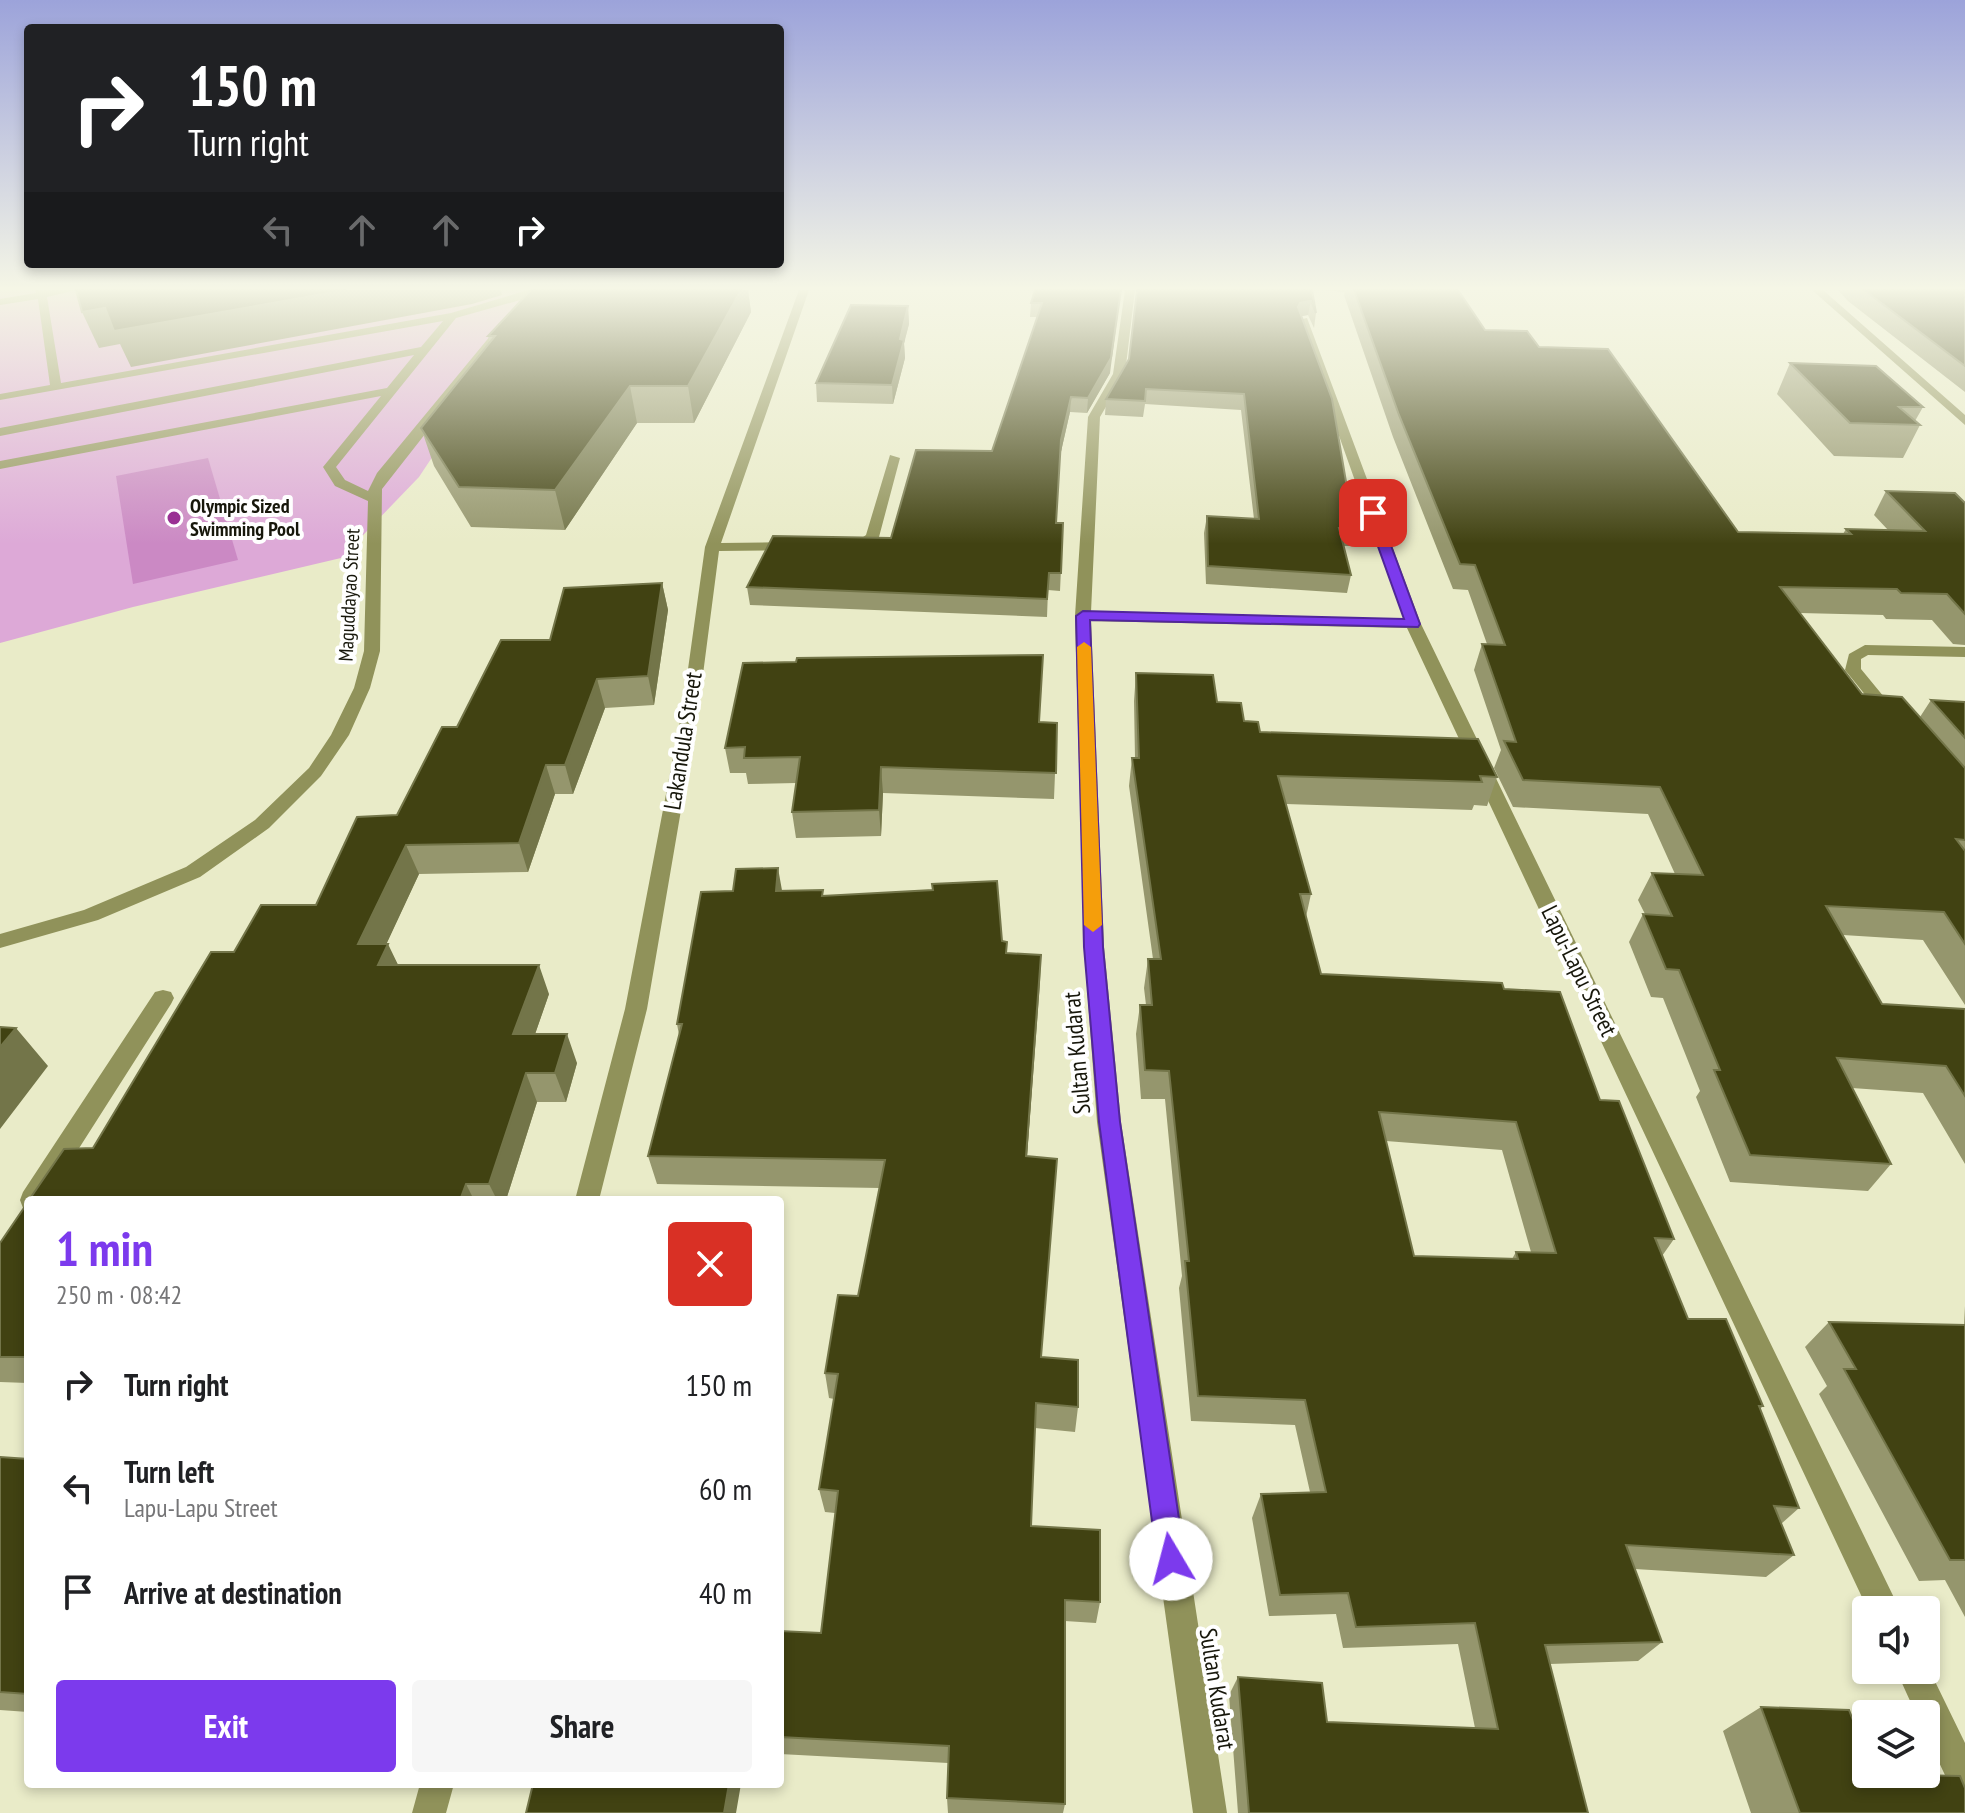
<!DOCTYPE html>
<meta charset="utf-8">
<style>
body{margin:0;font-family:"PT Sans Narrow",sans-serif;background:#f6f6f6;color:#202124;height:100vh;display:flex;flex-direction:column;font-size:30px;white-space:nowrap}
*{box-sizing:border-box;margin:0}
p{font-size:26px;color:#757577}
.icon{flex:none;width:44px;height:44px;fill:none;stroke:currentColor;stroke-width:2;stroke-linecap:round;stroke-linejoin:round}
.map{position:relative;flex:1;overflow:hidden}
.side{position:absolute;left:24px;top:1196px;width:760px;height:592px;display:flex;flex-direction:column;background:#fff;border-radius:8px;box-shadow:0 4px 12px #0003}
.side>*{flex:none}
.banner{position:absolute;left:24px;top:24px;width:760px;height:244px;border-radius:8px;box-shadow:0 4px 12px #0003;background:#202124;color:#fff;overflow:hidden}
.controls{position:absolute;left:1852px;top:1596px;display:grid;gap:16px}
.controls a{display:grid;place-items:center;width:88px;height:88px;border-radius:8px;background:#fff;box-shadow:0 4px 12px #0003;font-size:40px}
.pin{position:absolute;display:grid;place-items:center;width:68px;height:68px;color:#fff;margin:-34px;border-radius:16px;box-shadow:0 4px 12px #0006}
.me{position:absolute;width:88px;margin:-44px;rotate:352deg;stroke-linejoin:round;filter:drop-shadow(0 0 6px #0008)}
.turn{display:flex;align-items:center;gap:28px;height:168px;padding:0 32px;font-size:36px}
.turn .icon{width:104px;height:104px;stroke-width:2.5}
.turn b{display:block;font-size:56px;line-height:68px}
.lanes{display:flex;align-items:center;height:76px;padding:0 32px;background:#0003;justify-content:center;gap:40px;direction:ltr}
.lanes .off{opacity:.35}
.round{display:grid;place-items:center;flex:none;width:84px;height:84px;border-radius:8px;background:#f6f6f6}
.head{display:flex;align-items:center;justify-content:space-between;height:136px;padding:0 32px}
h1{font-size:48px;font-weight:800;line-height:60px;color:#7c3aed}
.primary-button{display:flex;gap:16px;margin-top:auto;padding:16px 32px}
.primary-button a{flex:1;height:92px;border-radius:8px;background:#7c3aed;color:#fff;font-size:32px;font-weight:800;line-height:92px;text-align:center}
.primary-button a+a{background:#f6f6f6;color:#202124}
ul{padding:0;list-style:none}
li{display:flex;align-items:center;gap:24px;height:104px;padding:0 32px}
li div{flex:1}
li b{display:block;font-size:30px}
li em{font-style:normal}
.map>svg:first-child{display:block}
</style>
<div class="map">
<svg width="1965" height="1813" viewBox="0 0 1965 1813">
<rect width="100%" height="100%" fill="#e9ebc8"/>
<!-- green -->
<path fill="#dda9d7" d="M 0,290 L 543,290 L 419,477 L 341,558 L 133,607 L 0,643 Z"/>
<!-- water -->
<path fill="#cb89c4" d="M 208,458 L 238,560 L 133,584 L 116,476 Z"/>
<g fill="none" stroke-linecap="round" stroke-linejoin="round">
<!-- minor -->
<path fill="#90925a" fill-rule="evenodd" d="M 35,290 L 76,290 L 47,297 L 61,383 L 451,313 L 528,290 L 538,290 L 382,489 L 380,651 L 370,688 L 349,735 L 321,776 L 269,828 L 200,877 L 98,920 L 0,948 L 0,934 L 84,910 L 186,867 L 255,820 L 309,768 L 331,735 L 354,688 L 364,651 L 368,501 L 335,486 L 323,467 L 381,396 L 0,469 L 0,461 L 387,388 L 414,355 L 0,436 L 0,428 L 421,347 L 443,321 L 0,400 L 0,394 L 50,385 L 38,299 L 0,305 L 0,299 L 36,293 ZM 520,300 L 377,473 L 368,491 L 345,480 L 336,467 L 456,318 Z
M 799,290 L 809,290 L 721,543 L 792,542 L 799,546 L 792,550 L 719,551 L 699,705 L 647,1009 L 599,1200 L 575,1200 L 625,1009 L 683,705 L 705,547 Z
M 1125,290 L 1135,290 L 1125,374 L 1100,417 L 1091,612 L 1404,619 L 1298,320 L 1307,318 L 1421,624 L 1900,1610 L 1868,1610 L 1407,628 L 1091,621 L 1104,947 L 1121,1122 L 1227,1813 L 1193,1813 L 1097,1122 L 1084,947 L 1075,616 L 1088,417 L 1113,374 Z
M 1326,290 L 1357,290 L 1352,293 Z
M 1812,290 L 1823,290 L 1965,415 L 1965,425 Z
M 890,455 L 900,458 L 879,537 L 864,549 L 843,549 L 843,543 L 856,542 L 866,535 Z
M 1865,645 L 1965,647 L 1965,657 L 1868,655 L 1861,659 L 1861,669 L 1898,714 L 1890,719 L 1884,718 L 1845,670 L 1849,654 Z
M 163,990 L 171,992 L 174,998 L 171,1004 L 46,1200 L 28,1200 L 28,1209 L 23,1208 L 20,1200 L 23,1192 L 155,992 Z
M 1926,1663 L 1965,1743 L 1965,1797 L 1953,1792 L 1926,1735 L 1926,1714 L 1916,1714 L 1896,1670 L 1926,1670 Z
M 420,1784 L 454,1784 L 446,1813 L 412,1813 Z"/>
</g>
<!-- wall -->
<path fill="#95966d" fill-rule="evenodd" d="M 531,290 L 748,290 L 751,312 L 694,423 L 637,423 L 565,530 L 471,527 L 434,466 L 421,428 L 490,344 L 488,336 Z
M 1035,290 L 1110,373 L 1087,413 L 1070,412 L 1060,456 L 1056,523 L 1063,523 L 1060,591 L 1048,590 L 1047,617 L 750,605 L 747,587 L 891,538 L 992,451 L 1037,317 L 1030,317 L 1031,303 Z
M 1312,290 L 1316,313 L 1314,328 L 1308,315 L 1301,316 L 1354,529 L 1350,546 L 1344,546 L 1351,575 L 1347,593 L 1206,584 L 1204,533 L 1207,516 L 1254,519 L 1241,410 L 1145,404 L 1143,417 L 1105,415 L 1106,399 L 1129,359 Z
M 1345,290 L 1458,290 L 1485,330 L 1539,347 L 1738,532 L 1843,534 L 1846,529 L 1888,530 L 1874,515 L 1886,491 L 1965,503 L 1965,645 L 1953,644 L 1932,620 L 1886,619 L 1883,615 L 1800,613 L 1862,694 L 1920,717 L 1931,700 L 1965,702 L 1965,1005 L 1923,940 L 1843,935 L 1882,1004 L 1965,1009 L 1965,1164 L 1923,1093 L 1852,1088 L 1891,1164 L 1868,1191 L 1730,1182 L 1696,1097 L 1700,1091 L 1663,998 L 1651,997 L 1629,942 L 1643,914 L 1645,914 L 1638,900 L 1652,873 L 1675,874 L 1648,814 L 1513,807 L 1494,768 L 1501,750 L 1474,670 L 1482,644 L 1487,644 L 1468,590 L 1453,589 L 1393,437 L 1344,295 Z
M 1838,290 L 1965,290 L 1965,392 L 1848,301 Z
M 908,306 L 909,324 L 904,343 L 905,358 L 893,404 L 817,402 L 816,383 Z
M 1790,363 L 1923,407 L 1915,421 L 1920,425 L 1903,458 L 1834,456 L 1777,394 Z
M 662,583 L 668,610 L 654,705 L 605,708 L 573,794 L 555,794 L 528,872 L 419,874 L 386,944 L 398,965 L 549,994 L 535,1034 L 577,1063 L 566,1102 L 537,1102 L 506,1200 L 29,1200 L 93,1148 L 234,952 L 316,905 L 397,815 L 457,727 L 550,640 Z
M 1136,673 L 1217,702 L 1260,732 L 1497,777 L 1487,806 L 1474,805 L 1472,810 L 1286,804 L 1311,894 L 1306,917 L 1321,974 L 1504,989 L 1600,1100 L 1674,1239 L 1662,1256 L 1688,1319 L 1763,1406 L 1760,1409 L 1799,1508 L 1781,1524 L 1794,1555 L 1766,1577 L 1635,1569 L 1662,1642 L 1638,1661 L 1550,1664 L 1588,1813 L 1238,1813 L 1229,1695 L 1238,1677 L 1327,1722 L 1475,1728 L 1458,1644 L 1343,1648 L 1336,1614 L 1269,1616 L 1252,1518 L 1261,1494 L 1310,1492 L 1295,1425 L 1191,1421 L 1179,1288 L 1182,1276 L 1165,1099 L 1141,1099 L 1136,1034 L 1140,1005 L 1146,1005 L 1144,988 L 1148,959 L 1153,959 L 1129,786 L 1132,758 L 1135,758 L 1134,701 ZM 1386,1141 L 1502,1150 L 1531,1252 L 1516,1252 L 1512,1259 L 1414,1256 Z
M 1042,680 L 1039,722 L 1057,723 L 1054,799 L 883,793 L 881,836 L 796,838 L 792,812 L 796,783 L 748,784 L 746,773 L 730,773 L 725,748 Z
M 823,890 L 823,896 L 1002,941 L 1007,953 L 1041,955 L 1027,1156 L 1041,1357 L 1078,1407 L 1075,1432 L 1035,1428 L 1031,1526 L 1100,1602 L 1096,1623 L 1065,1621 L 1065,1804 L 1063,1813 L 948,1813 L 947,1798 L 948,1763 L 780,1754 L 780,1631 L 821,1633 L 835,1513 L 825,1512 L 819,1489 L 834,1399 L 829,1398 L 825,1373 L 858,1296 L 880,1188 L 657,1184 L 648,1156 L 679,1035 L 677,1024 L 782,891 Z
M 28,1202 L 28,1383 L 0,1382 L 0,1243 Z
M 1965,1306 L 1965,1617 L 1945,1580 L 1919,1581 L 1819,1394 L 1827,1386 L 1805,1347 L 1829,1322 L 1964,1325 Z
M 0,1457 L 28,1459 L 28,1712 L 0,1710 Z
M 1761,1707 L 1866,1774 L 1965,1813 L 1751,1813 L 1723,1731 Z"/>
<!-- shaded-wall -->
<path fill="#737549" d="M 346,290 L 501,290 L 502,295 L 472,304 L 131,367 L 120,344 L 99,348 L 82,312 L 105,308 Z
M 741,290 L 748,290 L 751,312 L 694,423 L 688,386 Z
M 1121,290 L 1110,373 L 1087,413 L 1088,398 Z
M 1311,301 L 1308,315 L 1297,317 L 1298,307 L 1300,303 Z
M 908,306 L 909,324 L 904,343 L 905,358 L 893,404 L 892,385 L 900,339 Z
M 630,386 L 637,423 L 565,530 L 555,490 Z
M 1071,397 L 1070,412 L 1060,456 L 1061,440 Z
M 662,583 L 668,610 L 654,705 L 648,676 Z
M 597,679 L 605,708 L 573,794 L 565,765 Z
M 546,765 L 555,794 L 528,872 L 519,843 Z
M 881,767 L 883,793 L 881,836 L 879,810 Z
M 406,845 L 419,874 L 373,973 L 358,944 Z
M 778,868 L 783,896 L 776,891 Z
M 388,944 L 402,973 L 378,965 Z
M 1041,955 L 1040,983 L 1025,1184 L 1026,1156 Z
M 539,965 L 549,994 L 525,1063 L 513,1034 Z
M 16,1028 L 48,1066 L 0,1129 L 0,1047 Z
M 567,1034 L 577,1063 L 566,1102 L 555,1073 Z
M 526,1073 L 537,1102 L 506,1200 L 497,1200 L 489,1184 Z
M 466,1184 L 474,1200 L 460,1200 Z
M 729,1784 L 741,1784 L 736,1813 L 724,1813 Z"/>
<!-- building -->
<path fill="#414212" stroke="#737549" stroke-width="2" fill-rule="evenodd" d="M 76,290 L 346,290 L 114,331 L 105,308 L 82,312 Z
M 531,290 L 741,290 L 688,386 L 630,386 L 555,490 L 459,487 L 421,428 L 495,336 L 488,336 Z
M 1035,290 L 1121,290 L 1111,358 L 1088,398 L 1071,397 L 1061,440 L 1056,523 L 1063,523 L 1061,573 L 1049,573 L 1047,599 L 747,587 L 773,536 L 891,538 L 916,450 L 992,451 L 1042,303 L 1031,303 Z
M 1137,290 L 1312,290 L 1316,313 L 1311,301 L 1300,303 L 1298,307 L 1332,399 L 1354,529 L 1339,528 L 1351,575 L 1208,566 L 1207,516 L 1259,519 L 1244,394 L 1146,389 L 1145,401 L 1106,399 L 1129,359 Z
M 1354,290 L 1458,290 L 1485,330 L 1527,331 L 1539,347 L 1608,349 L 1738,532 L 1851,534 L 1846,529 L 1925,531 L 1886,491 L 1955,493 L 1965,503 L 1965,614 L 1947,594 L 1901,593 L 1897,589 L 1780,587 L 1862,694 L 1902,697 L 1965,768 L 1965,840 L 1956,839 L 1965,851 L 1965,944 L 1944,912 L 1826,906 L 1882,1004 L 1965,1009 L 1965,1096 L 1946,1066 L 1837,1058 L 1891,1164 L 1750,1155 L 1714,1070 L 1720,1070 L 1679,970 L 1666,969 L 1643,914 L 1672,916 L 1652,873 L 1703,875 L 1660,787 L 1523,780 L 1504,741 L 1516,742 L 1482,644 L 1505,645 L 1475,565 L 1460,564 L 1399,415 Z
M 1864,290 L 1965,290 L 1965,366 Z
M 851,305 L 908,306 L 900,339 L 904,340 L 892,385 L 816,383 Z
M 1790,363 L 1876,366 L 1923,407 L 1899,407 L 1920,425 L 1850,423 Z
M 662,583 L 648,676 L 597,679 L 565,765 L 546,765 L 519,843 L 406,845 L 358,944 L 388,944 L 378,965 L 539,965 L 513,1034 L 567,1034 L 555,1073 L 526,1073 L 489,1184 L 466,1184 L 460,1200 L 29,1200 L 64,1149 L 93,1148 L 211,952 L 234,952 L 261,905 L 316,905 L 357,817 L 397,815 L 442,727 L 457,727 L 501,640 L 550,640 L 564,588 Z
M 1043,655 L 1039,722 L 1057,723 L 1056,773 L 881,767 L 879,810 L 792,812 L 800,757 L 744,758 L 745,747 L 725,748 L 743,663 L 796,662 L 797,658 Z
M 1136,673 L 1213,675 L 1217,702 L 1241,703 L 1244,721 L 1258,722 L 1260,732 L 1478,739 L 1497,777 L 1480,776 L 1482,782 L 1278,776 L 1311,894 L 1300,894 L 1321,974 L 1502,983 L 1504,989 L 1560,992 L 1600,1100 L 1619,1101 L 1674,1239 L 1655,1238 L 1688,1319 L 1726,1319 L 1763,1406 L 1759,1406 L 1799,1508 L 1774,1506 L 1794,1555 L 1626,1545 L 1662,1642 L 1545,1645 L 1588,1813 L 1249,1813 L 1238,1677 L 1322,1683 L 1327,1722 L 1498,1729 L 1475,1623 L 1356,1627 L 1348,1593 L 1280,1595 L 1261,1494 L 1326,1492 L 1305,1400 L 1198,1396 L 1185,1261 L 1189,1261 L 1169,1071 L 1145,1070 L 1140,1005 L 1152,1005 L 1148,959 L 1161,959 L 1132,758 L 1139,758 ZM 1379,1112 L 1516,1122 L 1556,1253 L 1516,1252 L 1518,1259 L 1414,1256 Z
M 1931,700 L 1965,702 L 1965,738 Z
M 778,868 L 776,891 L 823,890 L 822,896 L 933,890 L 932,884 L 997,881 L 1002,941 L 1007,942 L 1006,953 L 1041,955 L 1026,1156 L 1057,1159 L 1041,1357 L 1078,1360 L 1078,1407 L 1036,1403 L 1031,1526 L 1100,1530 L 1100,1602 L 1065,1600 L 1065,1804 L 947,1798 L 949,1746 L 780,1737 L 780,1631 L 821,1633 L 838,1491 L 819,1489 L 838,1374 L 825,1373 L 838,1295 L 858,1296 L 885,1160 L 648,1156 L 682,1024 L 677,1024 L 701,892 L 733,891 L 736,869 Z
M 0,1027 L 16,1028 L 0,1047 Z
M 28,1202 L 28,1357 L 0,1357 L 0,1243 Z
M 1829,1322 L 1965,1325 L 1965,1560 L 1950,1560 L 1844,1369 L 1856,1369 Z
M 0,1457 L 28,1459 L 28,1694 L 0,1692 Z
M 1761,1707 L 1849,1710 L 1866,1754 L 1866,1774 L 1960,1776 L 1965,1788 L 1965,1813 L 1800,1813 Z
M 533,1784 L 729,1784 L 724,1813 L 526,1813 Z"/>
<!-- sky -->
<linearGradient id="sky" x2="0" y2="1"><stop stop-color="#9ca3da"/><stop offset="0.53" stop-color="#f5f6e6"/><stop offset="1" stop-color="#f5f6e6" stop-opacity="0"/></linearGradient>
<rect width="1965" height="544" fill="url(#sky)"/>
<!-- route -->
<path fill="#7c3aed" stroke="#51269a" stroke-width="2" d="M 1373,510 L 1379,513 L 1420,624 L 1418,627 L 1090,620 L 1103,947 L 1120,1122 L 1185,1559 L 1181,1569 L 1171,1573 L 1161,1569 L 1157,1559 L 1099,1122 L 1084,947 L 1076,616 L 1083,611 L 1404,619 L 1366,513 Z"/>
<!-- slow -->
<path fill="#f59e0b" d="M 1084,642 L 1091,647 L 1102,925 L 1093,932 L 1084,925 L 1077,647 Z"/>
<!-- markers -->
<circle fill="#9a3194" stroke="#fff" stroke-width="3" cx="174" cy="518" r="8"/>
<g text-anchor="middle" stroke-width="8" stroke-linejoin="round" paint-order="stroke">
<!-- far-poi labels -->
<g font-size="20" font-weight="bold" fill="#17170b" stroke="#fff" text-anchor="start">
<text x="190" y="513">Olympic Sized<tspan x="190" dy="23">Swimming Pool</tspan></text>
</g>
<!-- far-street labels -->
<g font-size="20" fill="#17170b" stroke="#fff">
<text transform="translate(349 595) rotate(-87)" y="7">Maguddayao Street</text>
</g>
<!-- street labels -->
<g font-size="24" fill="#17170b" stroke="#fff">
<text transform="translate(683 741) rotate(-81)" y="8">Lakandula Street</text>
<text transform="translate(1579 971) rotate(64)" y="8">Lapu-Lapu Street</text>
<text transform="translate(1077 1053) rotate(-95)" y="8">Sultan Kudarat</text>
<text transform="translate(1217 1689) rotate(81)" y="8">Sultan Kudarat</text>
</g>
</g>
</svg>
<div class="controls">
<a><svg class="icon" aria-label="sound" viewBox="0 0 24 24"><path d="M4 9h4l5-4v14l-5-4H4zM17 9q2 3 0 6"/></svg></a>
<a><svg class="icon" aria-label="layers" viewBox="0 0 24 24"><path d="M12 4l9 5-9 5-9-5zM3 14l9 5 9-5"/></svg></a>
</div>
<div class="pin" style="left:1373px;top:513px;background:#d93025"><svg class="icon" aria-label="arrive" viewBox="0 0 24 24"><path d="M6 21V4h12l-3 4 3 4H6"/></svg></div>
<svg class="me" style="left:1171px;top:1559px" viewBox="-20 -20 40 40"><circle r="19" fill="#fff"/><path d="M0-13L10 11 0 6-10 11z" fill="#7c3aed"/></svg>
<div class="banner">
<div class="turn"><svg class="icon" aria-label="right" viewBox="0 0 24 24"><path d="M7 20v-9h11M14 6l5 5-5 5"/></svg><div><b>150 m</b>Turn right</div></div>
<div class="lanes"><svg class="icon off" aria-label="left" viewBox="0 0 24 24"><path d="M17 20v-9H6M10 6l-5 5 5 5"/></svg><svg class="icon off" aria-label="ahead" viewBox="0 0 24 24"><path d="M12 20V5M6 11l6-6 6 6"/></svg><svg class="icon off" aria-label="ahead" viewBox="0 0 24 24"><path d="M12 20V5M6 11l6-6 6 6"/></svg><svg class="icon" aria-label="right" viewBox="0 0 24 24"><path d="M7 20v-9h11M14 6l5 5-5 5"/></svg></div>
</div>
<section class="side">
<div class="head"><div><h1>1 min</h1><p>250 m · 08:42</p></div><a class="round" style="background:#d93025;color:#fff"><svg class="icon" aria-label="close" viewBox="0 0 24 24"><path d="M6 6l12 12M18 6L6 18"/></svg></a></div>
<ul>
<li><svg class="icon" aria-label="right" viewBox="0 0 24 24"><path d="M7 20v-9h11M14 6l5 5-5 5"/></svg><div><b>Turn right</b></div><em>150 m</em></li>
<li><svg class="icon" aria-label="left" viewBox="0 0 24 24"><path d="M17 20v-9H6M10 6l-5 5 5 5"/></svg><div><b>Turn left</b><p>Lapu-Lapu Street</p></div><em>60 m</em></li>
<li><svg class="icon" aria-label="arrive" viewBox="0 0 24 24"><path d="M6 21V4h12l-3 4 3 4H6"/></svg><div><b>Arrive at destination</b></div><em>40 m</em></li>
</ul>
<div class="primary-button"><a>Exit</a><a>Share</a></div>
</section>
</div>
